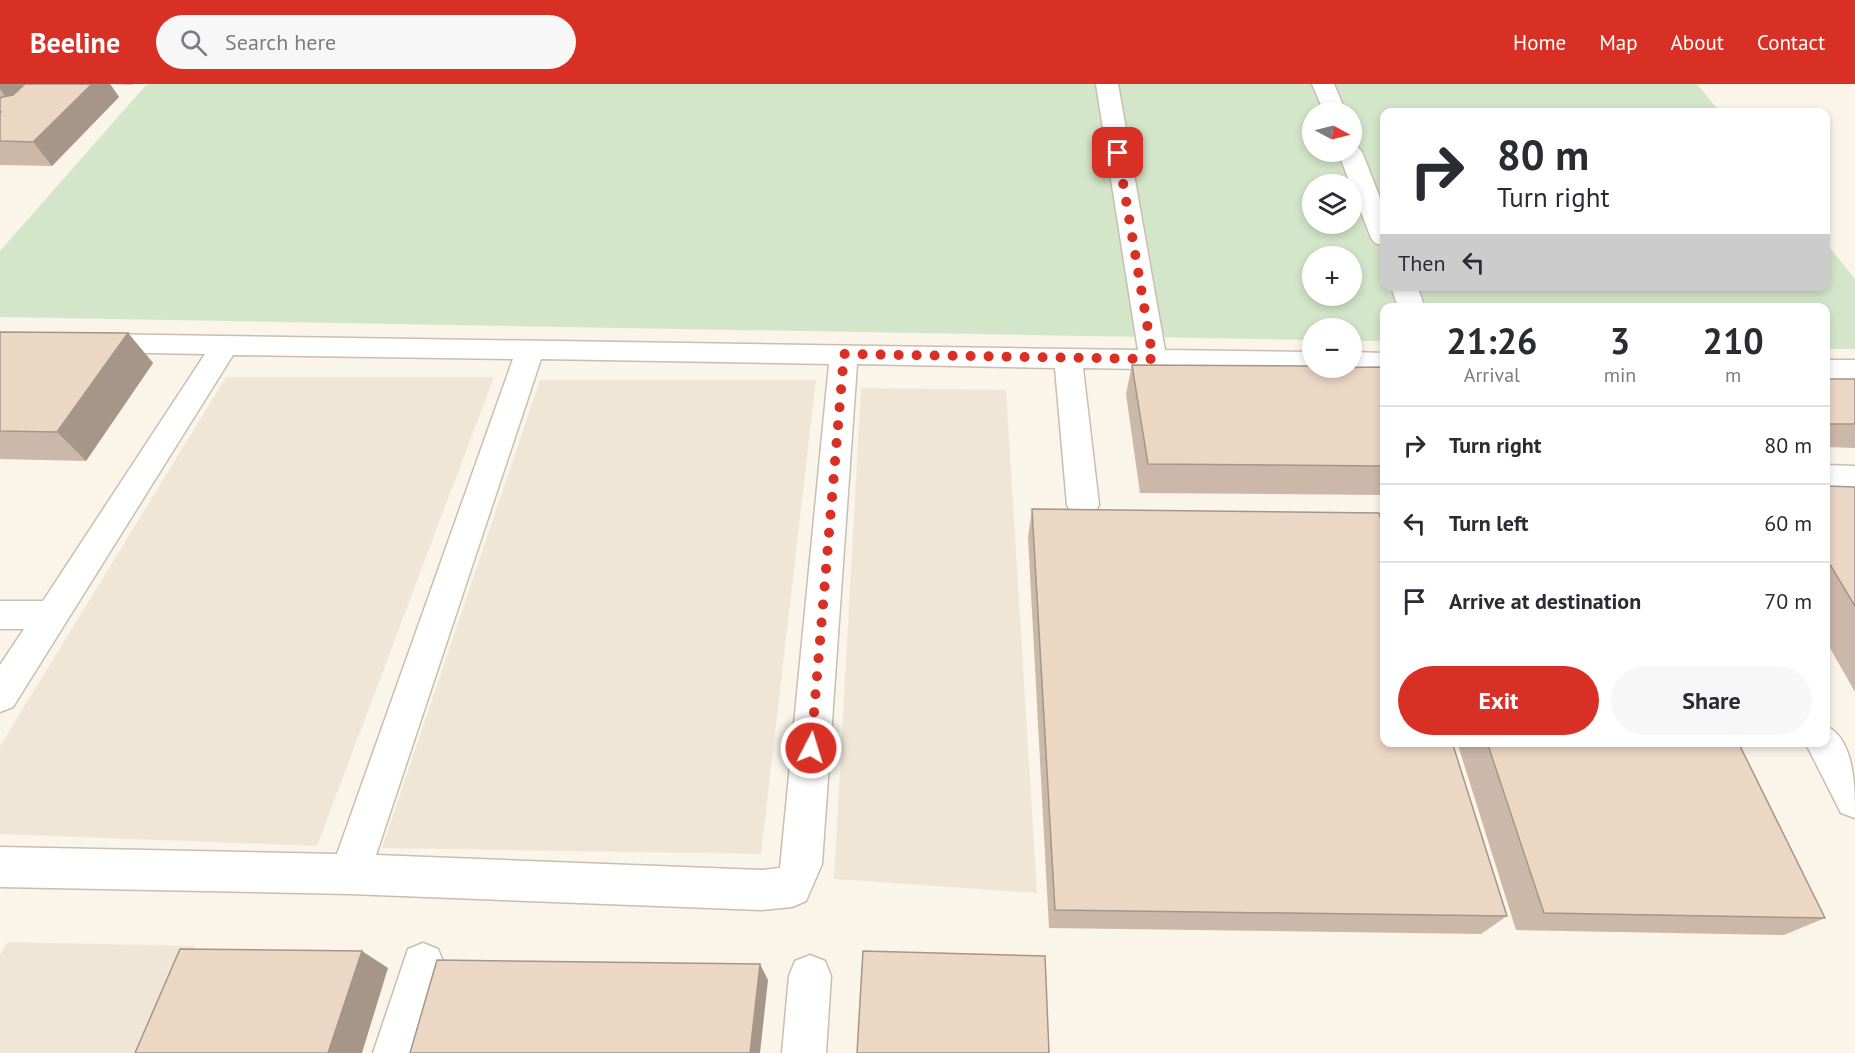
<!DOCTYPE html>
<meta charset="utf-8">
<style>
body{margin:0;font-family:"PT Sans",sans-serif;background:#f7f7f7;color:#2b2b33;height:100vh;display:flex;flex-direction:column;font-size:22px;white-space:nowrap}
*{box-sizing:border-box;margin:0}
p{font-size:20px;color:#7c7c81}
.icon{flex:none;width:33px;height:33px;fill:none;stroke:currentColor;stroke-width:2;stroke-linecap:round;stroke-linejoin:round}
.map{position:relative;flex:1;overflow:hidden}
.details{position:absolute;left:1380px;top:219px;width:450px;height:444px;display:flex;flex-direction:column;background:#fff;border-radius:12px;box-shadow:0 3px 9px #0003}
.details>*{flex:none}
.banner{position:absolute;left:1380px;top:24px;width:450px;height:183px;border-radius:12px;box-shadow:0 3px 9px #0003;background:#fff;color:#2b2b33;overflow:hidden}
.needle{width:39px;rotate:97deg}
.controls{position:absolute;left:1302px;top:18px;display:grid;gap:12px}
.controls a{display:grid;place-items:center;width:60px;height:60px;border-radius:50%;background:#fff;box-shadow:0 3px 9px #0003;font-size:30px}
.pin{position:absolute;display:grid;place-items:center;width:51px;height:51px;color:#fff;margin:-26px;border-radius:12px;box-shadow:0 3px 9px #0006}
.me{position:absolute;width:66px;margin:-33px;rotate:5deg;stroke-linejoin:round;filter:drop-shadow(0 0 4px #0008)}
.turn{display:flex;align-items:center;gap:21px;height:126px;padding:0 18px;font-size:27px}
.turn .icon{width:78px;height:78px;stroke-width:2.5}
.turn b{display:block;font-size:42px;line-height:51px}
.then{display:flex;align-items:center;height:57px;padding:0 18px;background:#0003;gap:12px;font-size:22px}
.eta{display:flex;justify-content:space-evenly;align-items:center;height:102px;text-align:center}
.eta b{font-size:36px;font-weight:700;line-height:42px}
.action{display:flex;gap:12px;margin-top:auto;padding:12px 18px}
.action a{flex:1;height:69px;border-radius:36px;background:#d93025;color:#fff;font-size:24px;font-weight:700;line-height:69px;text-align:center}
.action a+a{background:#f7f7f7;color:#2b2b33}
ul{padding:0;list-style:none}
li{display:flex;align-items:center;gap:18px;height:78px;padding:0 18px;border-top:2px solid #e1e1e2}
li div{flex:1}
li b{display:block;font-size:22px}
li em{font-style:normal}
header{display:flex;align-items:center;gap:36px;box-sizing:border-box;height:84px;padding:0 30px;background:#d93025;color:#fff}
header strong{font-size:28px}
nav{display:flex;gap:33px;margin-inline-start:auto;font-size:21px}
.search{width:420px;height:54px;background:#f7f7f7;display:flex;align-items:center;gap:15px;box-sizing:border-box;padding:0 21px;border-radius:33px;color:#7c7c81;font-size:22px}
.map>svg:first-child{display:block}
</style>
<header>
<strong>Beeline</strong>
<div class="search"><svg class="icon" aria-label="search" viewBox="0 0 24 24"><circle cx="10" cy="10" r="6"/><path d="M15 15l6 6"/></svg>Search here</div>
<nav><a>Home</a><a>Map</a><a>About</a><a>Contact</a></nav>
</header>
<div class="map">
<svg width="1855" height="969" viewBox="0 0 1855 969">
<rect width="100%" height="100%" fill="#faf4e9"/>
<!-- residential -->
<path fill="#f0e6d8" d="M 226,293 L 494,293 L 317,762 L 0,750 L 0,662 Z
M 540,296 L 816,296 L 761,770 L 382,764 Z
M 861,304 L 1006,306 L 1037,809 L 834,795 Z
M 8,858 L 195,862 L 150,969 L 0,969 L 0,871 Z"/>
<!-- green -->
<path fill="#d3e6c9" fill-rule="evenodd" d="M 147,0 L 1697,0 L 1720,28 L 1384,28 L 1384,202 L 1826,202 L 1826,159 L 1855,195 L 1855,265 L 1826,265 L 1826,224 L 1384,224 L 1384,257 L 1352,257 L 1352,244 L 1312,244 L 1312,256 L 0,233 L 0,167 ZM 1312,28 L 1352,28 L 1352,68 L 1312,68 ZM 1312,100 L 1352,100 L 1352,140 L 1312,140 ZM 1312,172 L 1352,172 L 1352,212 L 1312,212 Z"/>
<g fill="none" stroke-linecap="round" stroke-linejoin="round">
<!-- minor casing -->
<g stroke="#cbbdb0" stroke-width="3">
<path id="minor" d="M 1096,0 L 1118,0 L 1165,266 L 1312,268 L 1312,284 L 1323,284 L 1312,288 L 1083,284 L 1099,421 L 1094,430 L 1083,433 L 1072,430 L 1067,421 L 1055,284 L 857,280 L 822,780 L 806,817 L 792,823 L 761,826 L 350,810 L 0,803 L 0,763 L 337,770 L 513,275 L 233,271 L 13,623 L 0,628 L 0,581 L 24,545 L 0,545 L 0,517 L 43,517 L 205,270 L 93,268 L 83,266 L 79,259 L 83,252 L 93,250 L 1138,266 ZM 541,275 L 829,280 L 780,784 L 761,786 L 376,771 Z
M 1312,0 L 1334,0 L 1346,28 L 1324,28 Z
M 1352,61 L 1358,63 L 1362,68 L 1384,124 L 1384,162 L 1375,159 L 1371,154 L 1338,68 L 1352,68 Z
M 1391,202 L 1417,202 L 1425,224 L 1398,224 Z
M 1352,268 L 1384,269 L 1384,289 L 1342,285 L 1352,284 Z
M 1826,276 L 1855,276 L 1855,296 L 1826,296 Z
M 1826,381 L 1855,382 L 1855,406 L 1826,404 Z
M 1826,642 C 1855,655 1855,704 1855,734 L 1841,729 L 1805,658 L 1826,658 Z
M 423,859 L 438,865 L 444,880 L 417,969 L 373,969 L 408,865 Z
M 810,871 L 825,877 L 831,892 L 826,969 L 782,969 L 789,892 L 795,877 Z"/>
</g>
<!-- minor -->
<use href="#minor" fill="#fff" fill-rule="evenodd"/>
</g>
<!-- wall -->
<path fill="#cbb8a9" d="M 0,0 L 24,0 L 12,12 L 25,0 L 133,0 L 132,1 L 110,0 L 119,13 L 52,82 L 0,81 Z
M 0,248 L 128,249 L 153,279 L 86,377 L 0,375 Z
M 1132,281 L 1384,283 L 1384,411 L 1140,409 L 1126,310 Z
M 1826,295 L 1855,295 L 1855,364 L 1826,363 Z
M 1826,402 L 1855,403 L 1855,608 L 1826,557 Z
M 1032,425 L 1507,832 L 1481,850 L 1049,844 L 1028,453 Z
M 1457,658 L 1738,658 L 1825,834 L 1784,851 L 1516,846 Z"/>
<!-- shaded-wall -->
<path fill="#a59689" d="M 0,0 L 24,0 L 8,16 L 0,5 Z
M 92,0 L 110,0 L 119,13 L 52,82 L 33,58 Z
M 128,249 L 153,279 L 86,377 L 57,348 Z
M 362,867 L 388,884 L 362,969 L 328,969 Z
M 760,880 L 768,896 L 760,969 L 750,969 Z"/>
<!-- building -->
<path fill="#ecd6c4" stroke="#a59689" stroke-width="1.5" d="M 25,0 L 92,0 L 33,58 L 0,57 L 0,29 L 1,28 L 0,28 L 0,15 L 2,13 L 13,11 Z
M 0,248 L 128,249 L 57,348 L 0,347 Z
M 1132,281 L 1312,282 L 1312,284 L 1384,283 L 1384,382 L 1148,380 Z
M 1826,295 L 1855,295 L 1855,340 L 1829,340 L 1826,335 Z
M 1826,402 L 1855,403 L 1855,522 L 1826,474 Z
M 1032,425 L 1379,429 L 1384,446 L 1384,658 L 1452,658 L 1507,832 L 1055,826 Z
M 1487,658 L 1738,658 L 1825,834 L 1544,829 Z
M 180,865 L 362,867 L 328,969 L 135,969 Z
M 863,867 L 1045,872 L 1049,969 L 857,969 Z
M 437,876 L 760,880 L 750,969 L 410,969 Z"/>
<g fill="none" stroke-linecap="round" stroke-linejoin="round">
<!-- route -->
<path stroke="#d93025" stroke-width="10" stroke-dasharray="0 18" d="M 811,664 L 844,270 L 1153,275 L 1118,69"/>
</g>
</svg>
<div class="controls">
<a><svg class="needle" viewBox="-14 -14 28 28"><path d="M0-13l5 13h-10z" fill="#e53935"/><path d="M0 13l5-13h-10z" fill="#7c7c81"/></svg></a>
<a><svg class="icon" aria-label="layers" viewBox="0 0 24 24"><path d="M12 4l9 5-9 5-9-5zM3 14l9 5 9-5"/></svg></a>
<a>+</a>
<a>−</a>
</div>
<div class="pin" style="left:1118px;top:69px;background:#d93025"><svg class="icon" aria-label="arrive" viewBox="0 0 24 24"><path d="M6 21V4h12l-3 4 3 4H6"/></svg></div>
<svg class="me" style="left:811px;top:664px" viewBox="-20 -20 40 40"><circle r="17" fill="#d93025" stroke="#fff" stroke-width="3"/><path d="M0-11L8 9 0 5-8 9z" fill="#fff"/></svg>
<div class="banner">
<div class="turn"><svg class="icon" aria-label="right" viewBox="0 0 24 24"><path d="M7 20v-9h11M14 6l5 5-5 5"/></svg><div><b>80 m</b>Turn right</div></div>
<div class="then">Then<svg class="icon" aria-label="left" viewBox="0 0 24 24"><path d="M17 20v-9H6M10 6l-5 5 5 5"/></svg></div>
</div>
<section class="details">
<div class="eta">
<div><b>21:26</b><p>Arrival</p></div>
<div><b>3</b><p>min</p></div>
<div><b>210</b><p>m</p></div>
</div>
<ul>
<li><svg class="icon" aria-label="right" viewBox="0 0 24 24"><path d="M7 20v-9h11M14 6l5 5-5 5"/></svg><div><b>Turn right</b></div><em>80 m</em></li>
<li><svg class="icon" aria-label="left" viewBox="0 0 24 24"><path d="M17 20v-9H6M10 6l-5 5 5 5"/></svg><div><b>Turn left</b></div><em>60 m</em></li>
<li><svg class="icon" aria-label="arrive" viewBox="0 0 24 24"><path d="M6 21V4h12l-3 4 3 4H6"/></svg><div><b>Arrive at destination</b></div><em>70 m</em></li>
</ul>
<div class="action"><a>Exit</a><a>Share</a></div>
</section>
</div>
